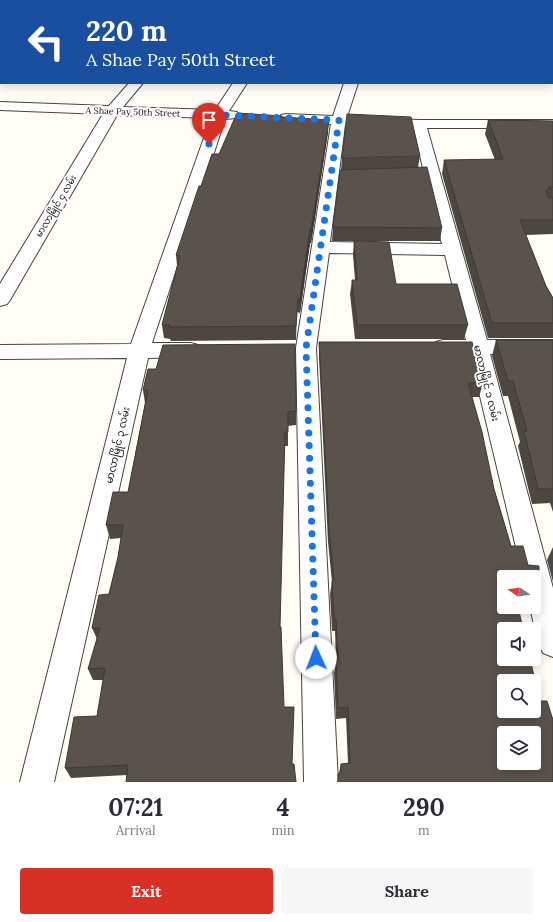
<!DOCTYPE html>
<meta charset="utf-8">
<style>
body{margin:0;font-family:Lora,"Noto Sans Myanmar",serif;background:#f7f7f7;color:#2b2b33;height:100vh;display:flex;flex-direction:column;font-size:15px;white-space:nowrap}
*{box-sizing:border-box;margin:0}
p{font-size:13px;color:#7c7c81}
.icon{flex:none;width:22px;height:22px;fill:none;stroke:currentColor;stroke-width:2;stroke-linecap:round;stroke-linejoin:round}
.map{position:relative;height:782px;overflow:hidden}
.sheet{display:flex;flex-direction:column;background:#fff;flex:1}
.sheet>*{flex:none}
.top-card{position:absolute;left:0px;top:0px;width:553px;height:84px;box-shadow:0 2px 10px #0003;background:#1a4fa0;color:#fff;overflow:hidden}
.needle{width:26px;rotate:283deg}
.fabs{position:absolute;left:497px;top:570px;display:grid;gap:8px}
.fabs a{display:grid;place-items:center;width:44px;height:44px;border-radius:4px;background:#fff;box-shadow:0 2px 10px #0003;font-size:20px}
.pin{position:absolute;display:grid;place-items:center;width:34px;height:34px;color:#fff;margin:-41px -17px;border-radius:50% 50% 50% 0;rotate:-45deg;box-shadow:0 0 4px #0007}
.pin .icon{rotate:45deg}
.me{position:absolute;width:44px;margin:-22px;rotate:358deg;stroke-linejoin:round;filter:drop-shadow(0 0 3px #0008)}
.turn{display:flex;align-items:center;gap:14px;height:84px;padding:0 20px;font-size:18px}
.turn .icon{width:52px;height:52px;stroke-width:2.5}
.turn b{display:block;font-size:28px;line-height:34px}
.eta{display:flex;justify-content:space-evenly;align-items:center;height:68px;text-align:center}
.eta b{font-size:24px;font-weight:700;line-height:28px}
.action{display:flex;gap:8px;margin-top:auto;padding:8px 20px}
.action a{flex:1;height:46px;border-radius:4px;background:#d93025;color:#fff;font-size:16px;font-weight:700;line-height:46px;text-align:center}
.action a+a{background:#f7f7f7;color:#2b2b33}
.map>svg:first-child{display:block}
</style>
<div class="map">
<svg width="553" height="782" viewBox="0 0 553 782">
<rect width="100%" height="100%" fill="#fffdf5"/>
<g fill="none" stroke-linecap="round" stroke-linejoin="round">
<!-- minor casing -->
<g stroke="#444" stroke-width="2">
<path id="minor" d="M 27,0 L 38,0 L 27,1 Z
M 157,0 L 168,0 L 157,1 Z
M 203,0 L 214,0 L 203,1 Z
M 288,0 L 299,0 L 288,1 Z
M 372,0 L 382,0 L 382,1 L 372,1 Z
M 517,0 L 528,0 L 528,1 L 517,1 Z
M 0,54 L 1,54 L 1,62 L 0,62 Z
M 552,56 L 553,57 L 553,66 L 552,65 Z
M 129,83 L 143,83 L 123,107 L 215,110 L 233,83 L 247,83 L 229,111 L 237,112 L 239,115 L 237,118 L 225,119 L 152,343 L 191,343 L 198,345 L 201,350 L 198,355 L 191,357 L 148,358 L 54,782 L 20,782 L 127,358 L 0,359 L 0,345 L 131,344 L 211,118 L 117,115 L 10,300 L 7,304 L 0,306 L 0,284 L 103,114 L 0,110 L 0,102 L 109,106 Z
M 344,83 L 358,83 L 347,117 L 419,120 L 553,120 L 553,128 L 427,128 L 487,340 L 553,340 L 553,354 L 490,354 L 553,588 L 553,657 L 543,653 L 538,643 L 530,607 L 534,607 L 534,577 L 523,577 L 470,354 L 443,354 L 436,352 L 433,347 L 436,342 L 443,340 L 466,340 L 445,255 L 329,253 L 316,348 L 338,782 L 304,782 L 296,348 L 331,124 L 286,122 L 281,121 L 279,118 L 281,115 L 286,114 L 333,116 ZM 345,125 L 413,128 L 442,244 L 330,242 Z"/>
</g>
<!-- major casing -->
<g stroke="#222" stroke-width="2">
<path id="major" d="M 90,0 L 101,0 L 90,1 Z
M 0,75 L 1,75 L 1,83 L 0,83 Z"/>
</g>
<!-- minor -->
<use href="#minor" fill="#fff" fill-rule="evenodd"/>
<!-- major -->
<use href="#major" fill="#f9d66b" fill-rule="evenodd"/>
</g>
<!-- wall -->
<path fill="#4d4742" d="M 282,117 L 328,132 L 311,243 L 310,243 L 300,313 L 297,312 L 296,340 L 171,341 L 170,339 L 164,338 L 162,325 L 177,266 L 176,255 L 201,186 L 219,154 Z
M 488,120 L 553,121 L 553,234 L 526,235 L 546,286 L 553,298 L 553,338 L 488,338 L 442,174 L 444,160 L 495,160 L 485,134 Z
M 420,156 L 418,168 L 442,228 L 440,241 L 332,241 L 333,227 L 341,170 L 342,158 Z
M 354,241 L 396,284 L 468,325 L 464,339 L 355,339 L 350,294 L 352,280 L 355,280 L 353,255 Z
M 496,340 L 553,340 L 553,512 L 550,503 L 532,504 L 518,446 L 520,442 L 508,396 L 503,396 L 492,356 Z
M 319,342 L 483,383 L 479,397 L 472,397 L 494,489 L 511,546 L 528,565 L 539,579 L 534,589 L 534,577 L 504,577 L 553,782 L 337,782 L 341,764 L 348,763 L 346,718 L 336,719 L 334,673 L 336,662 L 335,631 L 332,631 L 330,594 L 332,582 L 328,542 L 319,356 Z
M 148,369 L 296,411 L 296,425 L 288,426 L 288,446 L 285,446 L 127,775 L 71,778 L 65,768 L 97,716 L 103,680 L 93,680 L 88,669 L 97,639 L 92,628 L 109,594 L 118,557 L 121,538 L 110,539 L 106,525 L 128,492 L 145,403 L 143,390 Z
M 553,547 L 553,582 L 547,560 Z"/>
<!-- shaded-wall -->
<path fill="#3f3936" d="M 329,120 L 328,132 L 311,243 L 311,229 Z
M 310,229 L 310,243 L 300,313 L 300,299 Z"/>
<!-- building -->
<path fill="#5a524d" stroke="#3f3936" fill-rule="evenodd" d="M 237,113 L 282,116 L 282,117 L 329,120 L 311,229 L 310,229 L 300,299 L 298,299 L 296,326 L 169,327 L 170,325 L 162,325 L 180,256 L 176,255 L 199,186 L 201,186 L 212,154 L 219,154 Z
M 347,114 L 411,117 L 420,156 L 342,158 Z
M 488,120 L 553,121 L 553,187 L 549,187 L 546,192 L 549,198 L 553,198 L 553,220 L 520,220 L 546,286 L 553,298 L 553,323 L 492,323 L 444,160 L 503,159 Z
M 427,167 L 442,228 L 333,227 L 340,170 Z
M 354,241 L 389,242 L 396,284 L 457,284 L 468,325 L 357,325 L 352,280 L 357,280 Z
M 496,340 L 553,340 L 553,489 L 538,489 L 524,431 L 527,431 L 513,381 L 508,381 Z
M 319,342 L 472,342 L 483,383 L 468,383 L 482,432 L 494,489 L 511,546 L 523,546 L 528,565 L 539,566 L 539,579 L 534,579 L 534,577 L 504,577 L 504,607 L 518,607 L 523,629 L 504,629 L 504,659 L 530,659 L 540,701 L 547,701 L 553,720 L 553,782 L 338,782 L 338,774 L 341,772 L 341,764 L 350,763 L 348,707 L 338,708 L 336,661 L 338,661 L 336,619 L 334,619 L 332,581 L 334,581 L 329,529 ZM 504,681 L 534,681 L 534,711 L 504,711 ZM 504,733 L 534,733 L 534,763 L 504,763 Z
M 295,344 L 296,411 L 288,412 L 288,432 L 285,432 L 280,627 L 281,627 L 284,707 L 294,707 L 292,764 L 294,764 L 296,782 L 126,782 L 128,765 L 65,768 L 74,717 L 97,716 L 105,668 L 88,669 L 100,628 L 92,628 L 99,595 L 109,594 L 118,557 L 123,525 L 106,525 L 113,492 L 128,492 L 148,390 L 143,390 L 148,369 L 156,369 L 163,345 Z"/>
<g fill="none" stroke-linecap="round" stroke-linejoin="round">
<!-- route -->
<path stroke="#1a73e8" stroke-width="7" stroke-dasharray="0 12.6" d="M 209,144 L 219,115 L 339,120 L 306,348 L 316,658"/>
</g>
<g text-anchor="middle" stroke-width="4" stroke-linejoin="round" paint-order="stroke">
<!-- far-street labels -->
<g font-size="9" fill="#111" stroke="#fff">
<text transform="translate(133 112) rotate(2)" y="3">A Shae Pay 50th Street</text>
<text transform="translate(56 206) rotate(-59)" y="3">မာလာမြိုင် ၄ လမ်း</text>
</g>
<!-- street labels -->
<g font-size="10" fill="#111" stroke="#fff">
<text transform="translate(487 383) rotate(76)" y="4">မာလာမြိုင် ၁ လမ်း</text>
<text transform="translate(117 445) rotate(-77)" y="4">မာလာမြိုင် ၃ လမ်း</text>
</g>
</g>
</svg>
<div class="fabs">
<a><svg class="needle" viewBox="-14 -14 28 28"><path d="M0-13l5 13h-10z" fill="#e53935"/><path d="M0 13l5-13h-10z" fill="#7c7c81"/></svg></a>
<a><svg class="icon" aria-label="sound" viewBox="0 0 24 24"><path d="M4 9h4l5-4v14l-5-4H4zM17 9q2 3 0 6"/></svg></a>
<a><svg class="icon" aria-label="search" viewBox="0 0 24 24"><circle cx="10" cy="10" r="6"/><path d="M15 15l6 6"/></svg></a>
<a><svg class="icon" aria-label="layers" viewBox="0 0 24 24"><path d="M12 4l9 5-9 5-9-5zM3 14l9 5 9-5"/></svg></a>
</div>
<div class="pin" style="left:209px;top:144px;background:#d93025"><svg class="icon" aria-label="arrive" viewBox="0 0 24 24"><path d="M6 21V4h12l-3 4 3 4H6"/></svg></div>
<svg class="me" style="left:316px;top:658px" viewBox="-20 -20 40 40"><circle r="19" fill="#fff"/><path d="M0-13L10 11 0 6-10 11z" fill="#1a73e8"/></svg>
<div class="top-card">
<div class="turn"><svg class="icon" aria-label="left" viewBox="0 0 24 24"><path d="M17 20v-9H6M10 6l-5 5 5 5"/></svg><div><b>220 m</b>A Shae Pay 50th Street</div></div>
</div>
</div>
<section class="sheet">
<div class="eta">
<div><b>07:21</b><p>Arrival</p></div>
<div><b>4</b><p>min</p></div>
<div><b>290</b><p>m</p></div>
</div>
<div class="action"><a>Exit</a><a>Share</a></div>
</section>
